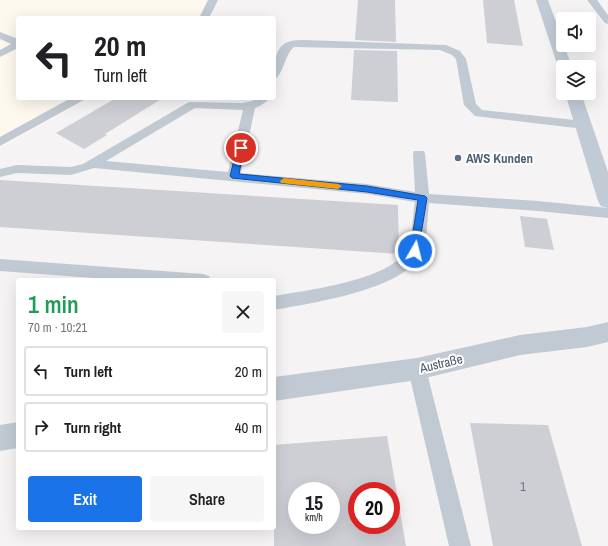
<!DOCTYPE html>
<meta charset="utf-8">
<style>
body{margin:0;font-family:"Archivo Narrow",sans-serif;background:#f6f6f6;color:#202124;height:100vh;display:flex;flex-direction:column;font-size:15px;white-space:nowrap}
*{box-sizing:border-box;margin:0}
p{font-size:13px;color:#757577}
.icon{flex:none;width:22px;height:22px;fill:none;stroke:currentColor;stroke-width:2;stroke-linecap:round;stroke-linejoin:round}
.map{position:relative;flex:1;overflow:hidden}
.side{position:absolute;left:16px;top:278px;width:260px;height:252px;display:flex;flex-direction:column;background:#fff;border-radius:4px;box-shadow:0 4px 16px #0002}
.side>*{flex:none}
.banner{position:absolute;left:16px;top:16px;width:260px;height:84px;border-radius:4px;box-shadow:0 4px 16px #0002;background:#fff;color:#202124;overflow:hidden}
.controls{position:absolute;left:556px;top:12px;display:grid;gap:8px}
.controls a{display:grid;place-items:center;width:40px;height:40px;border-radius:4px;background:#fff;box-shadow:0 4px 16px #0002;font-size:20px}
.speed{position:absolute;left:288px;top:482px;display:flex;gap:8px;font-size:20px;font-weight:700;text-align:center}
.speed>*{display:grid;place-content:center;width:52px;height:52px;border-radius:50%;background:#fff;box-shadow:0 4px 16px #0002;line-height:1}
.speed small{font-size:10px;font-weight:400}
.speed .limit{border:6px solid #d22;background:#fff;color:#111}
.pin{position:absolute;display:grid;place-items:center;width:34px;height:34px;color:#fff;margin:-17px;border:2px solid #fff;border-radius:50%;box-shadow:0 1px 4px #0007}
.me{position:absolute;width:44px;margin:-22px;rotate:8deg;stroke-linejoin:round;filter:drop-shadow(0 0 3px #0008)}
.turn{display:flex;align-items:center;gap:14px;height:84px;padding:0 12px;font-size:18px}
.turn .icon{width:52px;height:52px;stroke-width:2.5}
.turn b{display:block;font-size:28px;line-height:34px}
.round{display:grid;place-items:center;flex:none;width:42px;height:42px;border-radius:4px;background:#f6f6f6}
.overview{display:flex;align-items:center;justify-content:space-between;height:68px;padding:0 12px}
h1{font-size:24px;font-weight:600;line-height:30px;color:#1e9e55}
.action{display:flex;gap:8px;margin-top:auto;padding:8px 12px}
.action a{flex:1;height:46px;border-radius:4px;background:#1a73e8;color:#fff;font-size:16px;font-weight:600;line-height:46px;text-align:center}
.action a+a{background:#f6f6f6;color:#202124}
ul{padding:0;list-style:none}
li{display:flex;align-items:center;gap:12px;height:50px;margin:0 8px 6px;padding:0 4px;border:2px solid #e0e0e0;border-radius:4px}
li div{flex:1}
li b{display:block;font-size:15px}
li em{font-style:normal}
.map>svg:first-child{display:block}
</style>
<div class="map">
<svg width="608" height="546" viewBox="0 0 608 546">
<rect width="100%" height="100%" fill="#f5f3f3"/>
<!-- commercial -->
<path fill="#fdf9ef" d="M 0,0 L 218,0 L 209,18 L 18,18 L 18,98 L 90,98 L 0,148 Z"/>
<!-- building -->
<path fill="#cdcfd5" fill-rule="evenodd" d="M 358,0 L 395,0 L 396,42 L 355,40 Z
M 483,0 L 514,0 L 523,46 L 487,43 Z
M 354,50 L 397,51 L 398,102 L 351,100 Z
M 116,98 L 163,98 L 105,134 L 107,135 L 84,149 L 56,133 Z
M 0,180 L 398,205 L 399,254 L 0,227 Z
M 520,216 L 547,219 L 554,250 L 525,247 Z
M 470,423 L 548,425 L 582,546 L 493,546 Z
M 387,436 L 406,546 L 274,546 L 274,445 ZM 297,491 L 331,491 L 331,525 L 297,525 ZM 357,491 L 391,491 L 391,525 L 357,525 Z"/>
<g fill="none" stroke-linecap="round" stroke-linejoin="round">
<!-- service -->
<path fill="#c1cad2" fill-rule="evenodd" d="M 208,0 L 218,0 L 209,18 L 199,18 Z
M 587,0 L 597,0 L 608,15 L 608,24 L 605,23 Z
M 0,32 L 18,39 L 18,48 L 0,57 L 0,50 L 11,44 L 0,39 Z
M 305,40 L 446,45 L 460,51 L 466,59 L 476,104 L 482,110 L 584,121 L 588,122 L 590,125 L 588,128 L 584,129 L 475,116 L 464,105 L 456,59 L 452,55 L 440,50 L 294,47 C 284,55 283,77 274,79 C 274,66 274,47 288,42 C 293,40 300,40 305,40 Z
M 71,98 L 86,98 L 84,100 L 0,146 L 0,137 Z
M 257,98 L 271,98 L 260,106 L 255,108 L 241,173 L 367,184 L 415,192 L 413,154 L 414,151 L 424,151 L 425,154 L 429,194 L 538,201 L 608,208 L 608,218 L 538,211 L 429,203 C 427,218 428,238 422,252 C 406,290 311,303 274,310 L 274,296 C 307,290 388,281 407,250 C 412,242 413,212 415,202 L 367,194 L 94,168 L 71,175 L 17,173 L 0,177 L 0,169 L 17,165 L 71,167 L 83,164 L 189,102 L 242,103 L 252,101 ZM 195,108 L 243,110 L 228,172 L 106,161 Z
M 0,259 L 203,274 L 209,276 L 211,280 L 120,280 L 0,271 Z
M 417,361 L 424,363 L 426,369 L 471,546 L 449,546 L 408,369 L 410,363 Z"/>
<!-- minor -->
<path fill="#c1cad2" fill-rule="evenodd" d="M 608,322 L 608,342 L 587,347 L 520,355 L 417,380 L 274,401 L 274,377 L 417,358 L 520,335 L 587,327 Z
M 18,422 L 18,448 L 0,451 L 0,425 Z"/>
<!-- secondary -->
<path fill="#c1cbd6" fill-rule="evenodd" d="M 536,0 L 548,0 L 563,41 L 563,45 L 564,45 L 572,67 L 563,67 L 563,71 L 560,70 L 558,67 Z
M 565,93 L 581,93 L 608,172 L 608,208 L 601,206 L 598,201 Z"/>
</g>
<!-- route -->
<path fill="#1a73e8" stroke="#114b97" d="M 241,145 L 244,148 L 239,174 L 367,186 L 425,196 L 427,198 L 418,253 L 411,253 L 410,251 L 418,200 L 367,192 L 232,178 L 230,176 L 237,148 Z"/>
<!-- slow -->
<path fill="#f59e0b" d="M 284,178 L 338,184 L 342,186 L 338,189 L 281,183 L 280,181 Z"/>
<!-- markers -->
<circle fill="#5c6f8a" stroke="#fff" stroke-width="1.5" cx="458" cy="158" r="4"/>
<g text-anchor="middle" stroke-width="4" stroke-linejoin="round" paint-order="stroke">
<!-- service labels -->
<g font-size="13" font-weight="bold" fill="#4e5e75" stroke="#fff" text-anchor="start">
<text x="466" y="163">AWS Kunden</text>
</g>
<!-- street labels -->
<g font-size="13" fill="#4a5661" stroke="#fff">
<text transform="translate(441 363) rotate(-13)" y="5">Austraße</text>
</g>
<!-- near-number labels -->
<g font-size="13" fill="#6b747e">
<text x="523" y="491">1</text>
</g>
</g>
</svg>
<div class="controls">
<a><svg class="icon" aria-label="sound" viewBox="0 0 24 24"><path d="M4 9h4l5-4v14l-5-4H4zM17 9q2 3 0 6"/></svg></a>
<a><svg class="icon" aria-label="layers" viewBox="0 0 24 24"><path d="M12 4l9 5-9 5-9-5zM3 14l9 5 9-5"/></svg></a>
</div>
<div class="speed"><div>15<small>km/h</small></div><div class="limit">20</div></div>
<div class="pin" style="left:241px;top:148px;background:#d93025"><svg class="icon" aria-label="arrive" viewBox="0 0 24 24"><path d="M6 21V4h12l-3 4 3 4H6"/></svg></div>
<svg class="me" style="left:415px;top:251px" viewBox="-20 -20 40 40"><circle r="17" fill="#1a73e8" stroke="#fff" stroke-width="3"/><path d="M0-11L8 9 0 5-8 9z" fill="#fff"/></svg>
<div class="banner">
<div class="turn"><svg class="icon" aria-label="left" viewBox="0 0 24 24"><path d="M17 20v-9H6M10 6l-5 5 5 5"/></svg><div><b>20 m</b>Turn left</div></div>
</div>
<section class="side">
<div class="overview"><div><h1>1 min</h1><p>70 m · 10:21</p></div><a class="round"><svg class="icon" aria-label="close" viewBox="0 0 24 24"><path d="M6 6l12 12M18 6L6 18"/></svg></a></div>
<ul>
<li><svg class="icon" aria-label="left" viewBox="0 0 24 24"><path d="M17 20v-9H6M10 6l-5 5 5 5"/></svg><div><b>Turn left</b></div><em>20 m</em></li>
<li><svg class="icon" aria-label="right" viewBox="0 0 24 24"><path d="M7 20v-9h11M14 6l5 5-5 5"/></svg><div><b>Turn right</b></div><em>40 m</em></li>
</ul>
<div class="action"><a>Exit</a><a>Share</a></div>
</section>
</div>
